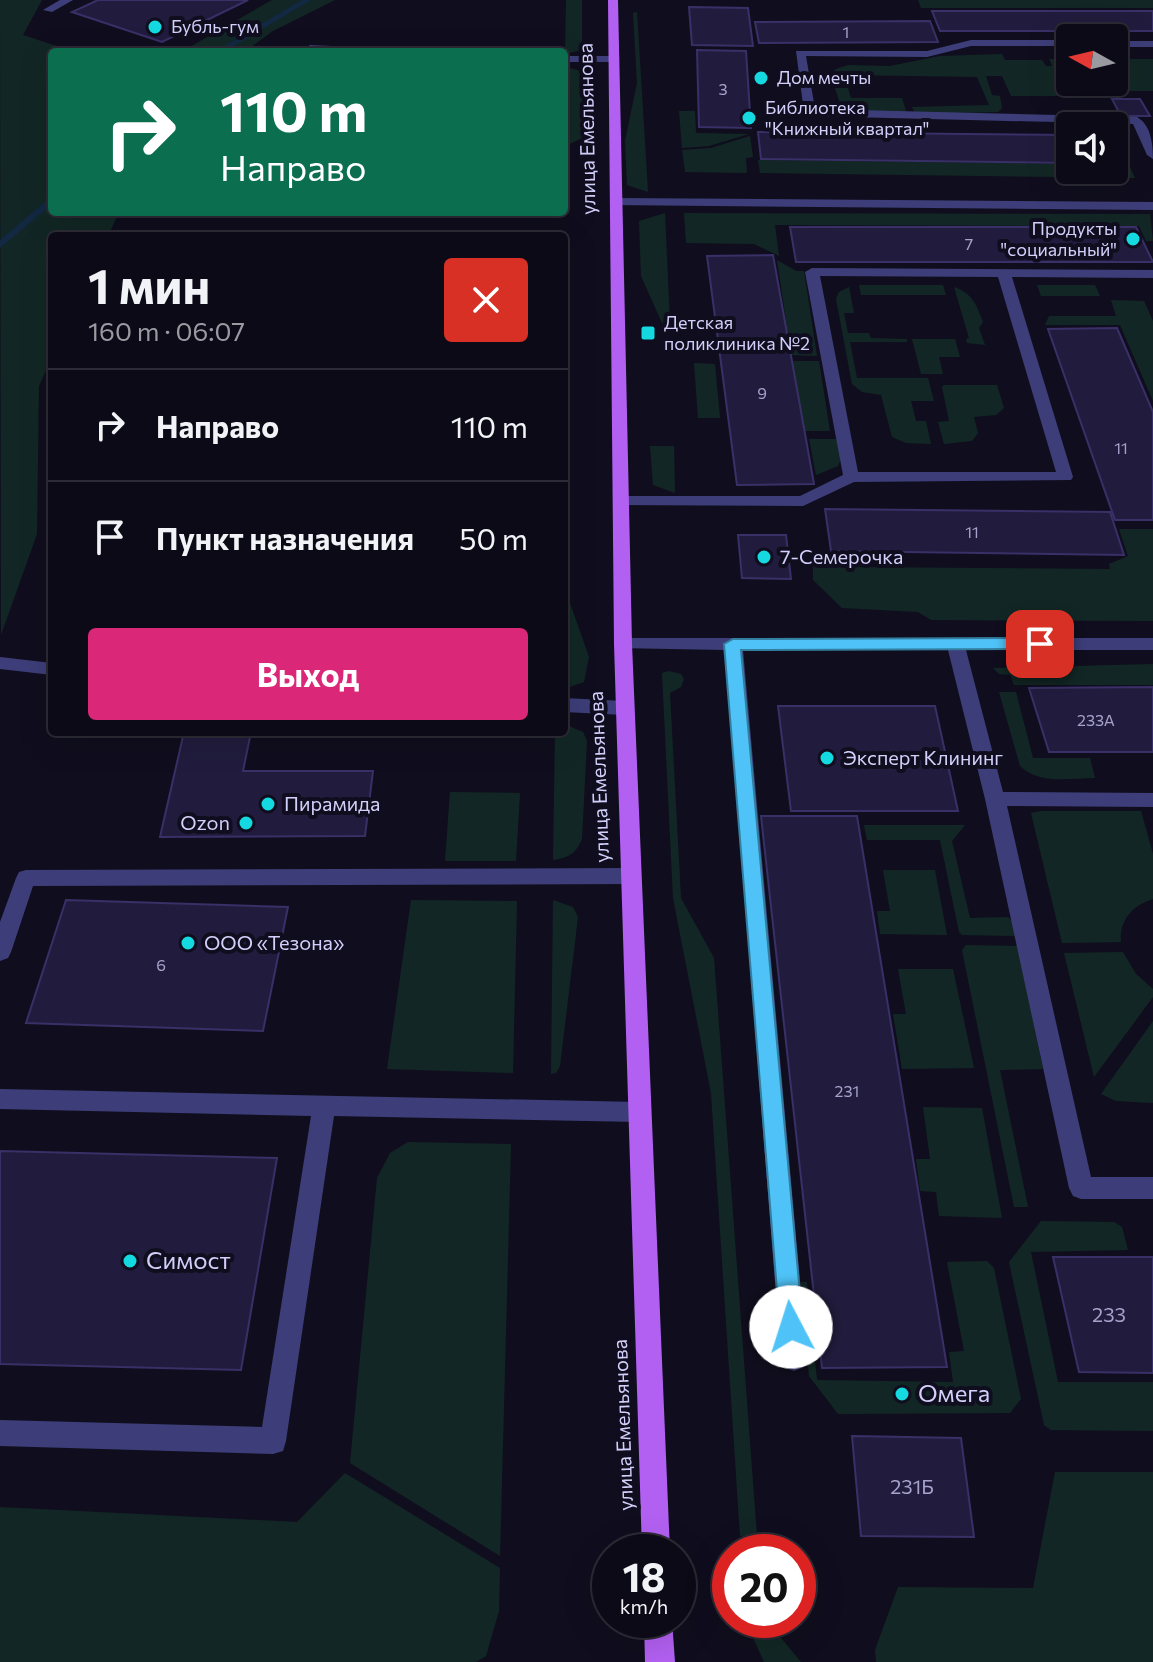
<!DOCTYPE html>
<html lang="ru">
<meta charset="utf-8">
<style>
body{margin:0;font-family:Commissioner,sans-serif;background:#15131f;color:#f1f3f6;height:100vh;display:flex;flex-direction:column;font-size:30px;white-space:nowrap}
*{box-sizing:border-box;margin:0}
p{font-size:26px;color:#9a9aa1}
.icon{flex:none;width:44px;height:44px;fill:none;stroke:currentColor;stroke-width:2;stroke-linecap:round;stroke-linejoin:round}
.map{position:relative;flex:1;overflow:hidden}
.drawer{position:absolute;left:48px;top:232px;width:520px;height:504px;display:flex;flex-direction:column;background:#0c0a16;border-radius:8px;box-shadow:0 8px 32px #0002,0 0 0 2px #2c2b35}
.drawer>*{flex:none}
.guide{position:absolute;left:48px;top:48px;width:520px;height:168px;border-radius:8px;box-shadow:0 8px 32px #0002,0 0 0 2px #2c2b35;background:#0b6e4f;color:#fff;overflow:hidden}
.needle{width:52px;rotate:278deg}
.controls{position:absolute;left:1056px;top:24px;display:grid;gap:16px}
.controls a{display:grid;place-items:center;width:72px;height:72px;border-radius:8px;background:#0c0a16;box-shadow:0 8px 32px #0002,0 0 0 2px #2c2b35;font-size:40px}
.speed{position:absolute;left:592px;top:1534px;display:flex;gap:16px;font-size:40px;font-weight:700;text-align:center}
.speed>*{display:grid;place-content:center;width:104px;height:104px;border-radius:50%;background:#0c0a16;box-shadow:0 8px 32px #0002,0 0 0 2px #2c2b35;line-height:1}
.speed small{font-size:20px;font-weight:400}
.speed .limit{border:12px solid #d22;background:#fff;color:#111}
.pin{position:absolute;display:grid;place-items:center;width:68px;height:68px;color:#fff;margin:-34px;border-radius:16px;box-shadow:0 4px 12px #0006}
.me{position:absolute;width:88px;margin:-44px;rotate:355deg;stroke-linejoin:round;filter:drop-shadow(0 0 6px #0008)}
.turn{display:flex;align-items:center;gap:28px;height:168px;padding:0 40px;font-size:36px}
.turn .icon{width:104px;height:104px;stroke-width:2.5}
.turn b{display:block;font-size:56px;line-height:68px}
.round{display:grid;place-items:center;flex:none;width:84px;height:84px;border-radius:8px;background:#15131f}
.headline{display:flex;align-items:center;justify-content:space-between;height:136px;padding:0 40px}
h1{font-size:48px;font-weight:700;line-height:60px}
.button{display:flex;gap:16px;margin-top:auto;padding:16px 40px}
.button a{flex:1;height:92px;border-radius:8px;background:#db2777;color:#fff;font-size:32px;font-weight:700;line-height:92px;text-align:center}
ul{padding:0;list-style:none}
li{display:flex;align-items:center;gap:24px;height:112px;padding:0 40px;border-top:2px solid #2c2b35}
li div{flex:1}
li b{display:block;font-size:30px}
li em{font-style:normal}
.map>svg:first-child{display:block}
</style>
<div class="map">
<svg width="1153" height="1662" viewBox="0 0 1153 1662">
<rect width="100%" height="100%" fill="#100e1e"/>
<!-- green -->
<path fill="#122725" d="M 0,0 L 42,0 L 23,35 L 75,52 L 52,52 L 52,212 L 119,212 L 108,236 L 52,236 L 52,357 L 39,386 L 37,534 L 1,635 Z
M 272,0 L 335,0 L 273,31 L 244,52 L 181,52 Z
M 566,0 L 582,0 L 582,50 L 565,54 Z
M 918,0 L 1153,0 L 1153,8 L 921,8 Z
M 637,12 L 648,192 L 627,185 L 625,141 L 637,83 L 633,13 Z
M 1002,54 L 1005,60 L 1042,60 L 1046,66 L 1052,66 L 1049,59 L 1070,59 L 1070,82 L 1114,82 L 1114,59 L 1153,59 L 1153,91 L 1057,91 L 1059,96 L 1011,96 L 1002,76 L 986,76 L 992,95 L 1000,96 L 1002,108 L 998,112 L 915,114 L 912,107 L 989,105 L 977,77 L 845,75 L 847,84 L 834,84 L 831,74 L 836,69 L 848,65 L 890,66 L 940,56 Z
M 564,67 L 582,71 L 582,138 L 564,147 Z
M 835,88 L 848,88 L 851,98 L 902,98 L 907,114 L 853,112 L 840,104 Z
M 679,111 L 695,111 L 696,133 L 749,134 L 709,146 L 682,148 Z
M 1114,132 L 1135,178 L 760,173 L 758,160 L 1070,164 L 1070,170 L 1114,170 Z
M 750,136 L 753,157 L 746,158 L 747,173 L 685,172 L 682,150 L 711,148 Z
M 665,213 L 670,323 L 662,323 L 641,276 L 639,221 Z
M 684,213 L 1150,214 L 1153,241 L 1146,241 L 1139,226 L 775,225 L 779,256 L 754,244 L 686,243 Z
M 777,260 L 796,271 L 804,271 L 817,356 L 791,355 Z
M 859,285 L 943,285 L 946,295 L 861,295 Z
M 1037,285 L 1095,285 L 1100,296 L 1041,296 Z
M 849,287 L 854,313 L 844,313 L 848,333 L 869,333 L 871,338 L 907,339 L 907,342 L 850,342 L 857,378 L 928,378 L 934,401 L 911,401 L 916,421 L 926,421 L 931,444 L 906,443 L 892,437 L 881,395 L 862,392 L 852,384 L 836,299 L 839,292 Z
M 954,287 C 973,294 976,304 983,322 L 979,328 L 985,345 L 967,343 L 966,339 L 969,338 Z
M 1111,300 L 1144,301 L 1153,321 L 1153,401 L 1120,325 L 1045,325 L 1049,316 L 1116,316 Z
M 912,339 L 955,339 L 960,357 L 939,357 L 943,374 L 921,374 Z
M 793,361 L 819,361 L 830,431 L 804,431 Z
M 694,363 L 715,364 L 720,418 L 698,418 Z
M 944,385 L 997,385 L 1004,408 L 996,415 L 974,417 L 978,433 L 972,441 L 944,444 L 938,422 L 949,421 L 942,387 Z
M 809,439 L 837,439 L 841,459 L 838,466 L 816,475 Z
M 650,446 L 674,446 L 675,493 L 653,485 Z
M 1119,529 L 1153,529 L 1153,621 L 931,620 L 918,612 L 842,608 L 813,580 L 813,558 L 840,558 L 844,567 L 1110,569 L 1109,564 L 1128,556 Z
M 564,586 L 589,657 L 584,682 L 564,689 Z
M 1153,664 L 1153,685 L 1014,685 L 1010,675 L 999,674 L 993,668 Z
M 669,671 L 681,674 L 684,679 L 681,687 L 670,693 L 681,898 L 714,958 L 757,1536 L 740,1536 L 711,1093 L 673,898 L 662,673 Z
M 999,692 L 1016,692 L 1033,758 L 1090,758 L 1095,778 C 1069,778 1040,785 1020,766 Z
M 564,724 L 583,732 L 587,741 L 582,839 C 576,853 569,858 553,860 L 555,732 L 564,732 Z
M 450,792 L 520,793 L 516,861 L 445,861 Z
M 1041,811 L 1141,811 L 1153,854 L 1153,899 C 1133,905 1119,920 1121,942 L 1062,943 L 1031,813 Z
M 864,825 L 965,825 L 952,841 L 970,918 L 1008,917 L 1014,923 L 1016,936 L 962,935 L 959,932 L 940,840 L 867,840 Z
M 883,870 L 935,870 L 947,935 L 880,934 L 877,911 L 890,911 Z
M 411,900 L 517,901 L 513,1073 L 387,1069 Z
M 553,900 L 573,907 L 578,917 L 560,1066 L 556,1073 L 551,1074 Z
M 966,945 L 1018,946 L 1043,1069 L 1000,1070 L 1028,1207 L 1014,1207 L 962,950 Z
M 1123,952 L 1136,974 L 1153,989 L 1153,997 L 1094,1077 L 1064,953 Z
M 898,969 L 953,969 L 974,1068 L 902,1069 L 893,1014 L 906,1014 Z
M 1153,1021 L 1153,1103 L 1116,1101 L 1101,1094 Z
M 923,1107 L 982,1108 L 1002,1218 L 939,1216 L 936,1192 L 920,1191 L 916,1159 L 930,1159 Z
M 408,1142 L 511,1144 L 500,1556 L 350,1463 L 377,1178 L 390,1153 Z
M 1041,1221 L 1114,1222 L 1122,1227 L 1128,1250 L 1031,1252 L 1058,1382 L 1153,1382 L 1153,1431 L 1051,1430 L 1044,1425 L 1009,1262 Z
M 987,1261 L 994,1268 L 1021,1399 L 1010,1413 L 838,1414 L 809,1376 L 799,1282 L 807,1282 L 817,1380 L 953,1382 L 949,1352 L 964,1351 L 947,1262 Z
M 1055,1472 L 1153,1472 L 1153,1662 L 876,1662 L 875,1650 L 898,1587 L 1033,1588 Z
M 345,1473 L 500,1568 L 499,1611 L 486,1656 L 476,1662 L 0,1662 L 0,1507 L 297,1522 Z
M 745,1620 L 767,1621 L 801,1662 L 764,1662 Z"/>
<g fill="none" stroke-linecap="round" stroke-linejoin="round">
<!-- stream -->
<path fill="#122843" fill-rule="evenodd" d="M 302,0 L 311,0 L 224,52 L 214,52 Z
M 52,196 L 52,204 L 0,248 L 0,240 Z"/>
</g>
<!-- building -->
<path fill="#211c3d" stroke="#383067" stroke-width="2" d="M 98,0 L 248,0 L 162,42 L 72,12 Z
M 689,7 L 748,8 L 753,46 L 692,45 Z
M 932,11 L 1153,11 L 1153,31 L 940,31 Z
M 930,21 L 938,42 L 759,43 L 755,22 Z
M 697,50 L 746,51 L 751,128 L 699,127 Z
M 1112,99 L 1140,99 L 1150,116 L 1121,116 Z
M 758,132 L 1070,135 L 1070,163 L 761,159 Z
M 790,227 L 1136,227 L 1153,262 L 796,262 Z
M 773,255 L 814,484 L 737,485 L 707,256 Z
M 1117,328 L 1153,412 L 1153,520 L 1115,520 L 1048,329 Z
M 825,509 L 1110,512 L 1124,555 L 831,551 Z
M 738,535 L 786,535 L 791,579 L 742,578 Z
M 1153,687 L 1153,752 L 1049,752 L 1029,688 Z
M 778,706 L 935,706 L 958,811 L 791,811 Z
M 184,732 L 251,732 L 243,771 L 373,771 L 365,836 L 160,837 Z
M 761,816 L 857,816 L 947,1367 L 822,1368 Z
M 66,900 L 288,907 L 263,1031 L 26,1023 Z
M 0,1151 L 277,1158 L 241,1370 L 0,1364 Z
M 1053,1257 L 1153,1257 L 1153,1373 L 1079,1372 Z
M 852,1436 L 961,1438 L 974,1537 L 861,1536 Z"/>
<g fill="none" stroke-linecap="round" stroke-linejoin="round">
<!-- minor -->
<path fill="#3d3e79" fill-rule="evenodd" d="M 60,0 L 73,0 L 52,12 L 43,10 Z
M 971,40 L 1070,40 L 1070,46 L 971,46 L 927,57 L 806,56 L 815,109 L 1137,117 C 1151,125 1153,144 1153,159 L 1147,155 L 1133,124 L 810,116 L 804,112 L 796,51 L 927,51 Z
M 1114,41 L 1153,41 L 1153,47 L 1114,47 Z
M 310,45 L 396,49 L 402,52 L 299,52 Z
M 564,56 L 614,56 L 620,59 L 614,62 L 564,62 Z
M 616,198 L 1153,202 L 1153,210 L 611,205 L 610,202 Z
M 812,268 L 1153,270 L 1153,278 L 1012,277 L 1073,477 L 1071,480 L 854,482 L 803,506 L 614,505 L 614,497 L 620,496 L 800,496 L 843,475 L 805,272 ZM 820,276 L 998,277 L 1056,472 L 858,472 Z
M 623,638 L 1153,638 L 1153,650 L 966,650 L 1003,792 L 1153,793 L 1153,807 L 1007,806 L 1091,1177 L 1153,1177 L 1153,1199 L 1081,1199 L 1073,1196 L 1069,1188 L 985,799 L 948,650 L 743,650 L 807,1358 L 803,1367 L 794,1371 L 785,1367 L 781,1358 L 725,650 L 617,648 L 614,644 L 617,640 Z
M 0,657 L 52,663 L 52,675 L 0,669 Z
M 564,698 L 624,701 L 633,708 L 624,715 L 564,712 Z
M 631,868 L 638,870 L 641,876 L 638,882 L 631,884 L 33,886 L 11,952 L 8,958 L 0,961 L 0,922 L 16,878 L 19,872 L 26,870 Z
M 0,1089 L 639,1102 L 647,1105 L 651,1112 L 647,1119 L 639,1122 L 334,1116 L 286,1441 L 283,1451 L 273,1454 L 0,1446 L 0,1420 L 262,1427 L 311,1116 L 0,1109 Z"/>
<!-- major -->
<path fill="#b260f1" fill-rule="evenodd" d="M 608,0 L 618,0 L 632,644 L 670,1552 L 642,1552 L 614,644 Z
M 644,1620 L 672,1620 L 675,1662 L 645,1662 Z"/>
</g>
<!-- route -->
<path fill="#4fc3f7" stroke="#337fa1" stroke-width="2" d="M 1040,638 L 1048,644 L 1040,649 L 741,650 L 803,1327 L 799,1335 L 791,1339 L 783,1335 L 780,1327 L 724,644 L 733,639 Z"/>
<!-- markers -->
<g fill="#14d9e1" stroke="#100e1e" stroke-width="3">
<circle cx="155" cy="27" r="8"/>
<circle cx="761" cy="78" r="8"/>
<circle cx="749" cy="118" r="8"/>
<circle cx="1133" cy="239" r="8"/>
<rect x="640" y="325" width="16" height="16" rx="4"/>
<circle cx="764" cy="557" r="8"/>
<circle cx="827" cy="758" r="8"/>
<circle cx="268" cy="804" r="8"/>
<circle cx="246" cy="823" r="8"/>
<circle cx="188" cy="943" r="8"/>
<circle cx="130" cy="1261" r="8"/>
<circle cx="902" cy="1394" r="8"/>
</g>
<g text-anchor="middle" stroke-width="8" stroke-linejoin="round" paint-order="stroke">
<!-- number labels -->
<g font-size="16" fill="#a6a2cc">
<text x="846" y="38">1</text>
<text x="723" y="95">3</text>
<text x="969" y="250">7</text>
<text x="762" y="399">9</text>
<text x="1121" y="454">11</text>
<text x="972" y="538">11</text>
<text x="1096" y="726">233А</text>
<text x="161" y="971">6</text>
<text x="847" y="1097">231</text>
</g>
<!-- far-poi labels -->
<g font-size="18" fill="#d2cffb" stroke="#100e1e" text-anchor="start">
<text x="171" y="33">Бубль-гум</text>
<text x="777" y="84">Дом мечты</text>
<text x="765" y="114">Библиотека<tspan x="765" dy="21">"Книжный квартал"</tspan></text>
<text x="1117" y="235" text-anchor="end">Продукты<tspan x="1117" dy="21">"социальный"</tspan></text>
<text x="664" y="329">Детская<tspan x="664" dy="21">поликлиника №2</tspan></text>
</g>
<!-- street labels -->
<g font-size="20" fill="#d2cffb" stroke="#100e1e">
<text transform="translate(587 129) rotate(-91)" y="7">улица Емельянова</text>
<text transform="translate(599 777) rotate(-92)" y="7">улица Емельянова</text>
<text transform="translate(623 1425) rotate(-92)" y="7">улица Емельянова</text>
</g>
<!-- poi labels -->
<g font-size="20" fill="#d2cffb" stroke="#100e1e" text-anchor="start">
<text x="780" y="564">7-Семерочка</text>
<text x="843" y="765">Эксперт Клининг</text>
<text x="284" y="811">Пирамида</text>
<text x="230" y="830" text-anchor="end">Ozon</text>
<text x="204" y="950">ООО «Тезона»</text>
</g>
<!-- near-number labels -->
<g font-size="20" fill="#a6a2cc">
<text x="1109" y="1322">233</text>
<text x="912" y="1494">231Б</text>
</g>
<!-- near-poi labels -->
<g font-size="24" fill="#d2cffb" stroke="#100e1e" text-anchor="start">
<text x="146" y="1269">Симост</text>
<text x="918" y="1402">Омега</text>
</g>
</g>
</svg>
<div class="controls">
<a><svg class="needle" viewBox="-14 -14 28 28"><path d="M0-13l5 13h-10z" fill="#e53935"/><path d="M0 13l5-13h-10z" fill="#9a9aa1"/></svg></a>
<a><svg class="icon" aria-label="sound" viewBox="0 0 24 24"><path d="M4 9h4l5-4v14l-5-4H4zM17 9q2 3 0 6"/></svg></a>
</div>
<div class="speed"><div>18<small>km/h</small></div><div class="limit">20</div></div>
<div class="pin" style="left:1040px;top:644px;background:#d93025"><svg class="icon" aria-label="arrive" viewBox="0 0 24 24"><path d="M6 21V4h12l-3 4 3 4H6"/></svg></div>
<svg class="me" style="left:791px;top:1327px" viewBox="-20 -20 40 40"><circle r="19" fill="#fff"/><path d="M0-13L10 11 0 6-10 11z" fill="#4fc3f7"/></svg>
<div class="guide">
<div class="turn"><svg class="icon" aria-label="right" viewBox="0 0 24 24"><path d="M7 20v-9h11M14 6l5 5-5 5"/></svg><div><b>110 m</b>Направо</div></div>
</div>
<section class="drawer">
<div class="headline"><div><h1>1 мин</h1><p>160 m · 06:07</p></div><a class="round" style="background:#d93025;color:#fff"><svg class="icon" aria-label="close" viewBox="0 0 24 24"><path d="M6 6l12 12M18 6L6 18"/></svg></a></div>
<ul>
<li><svg class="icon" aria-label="right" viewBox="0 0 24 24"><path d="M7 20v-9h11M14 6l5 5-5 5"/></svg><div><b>Направо</b></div><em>110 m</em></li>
<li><svg class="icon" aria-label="arrive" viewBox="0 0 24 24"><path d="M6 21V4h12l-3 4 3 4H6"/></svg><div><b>Пункт назначения</b></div><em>50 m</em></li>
</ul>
<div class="button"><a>Выход</a></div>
</section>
</div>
